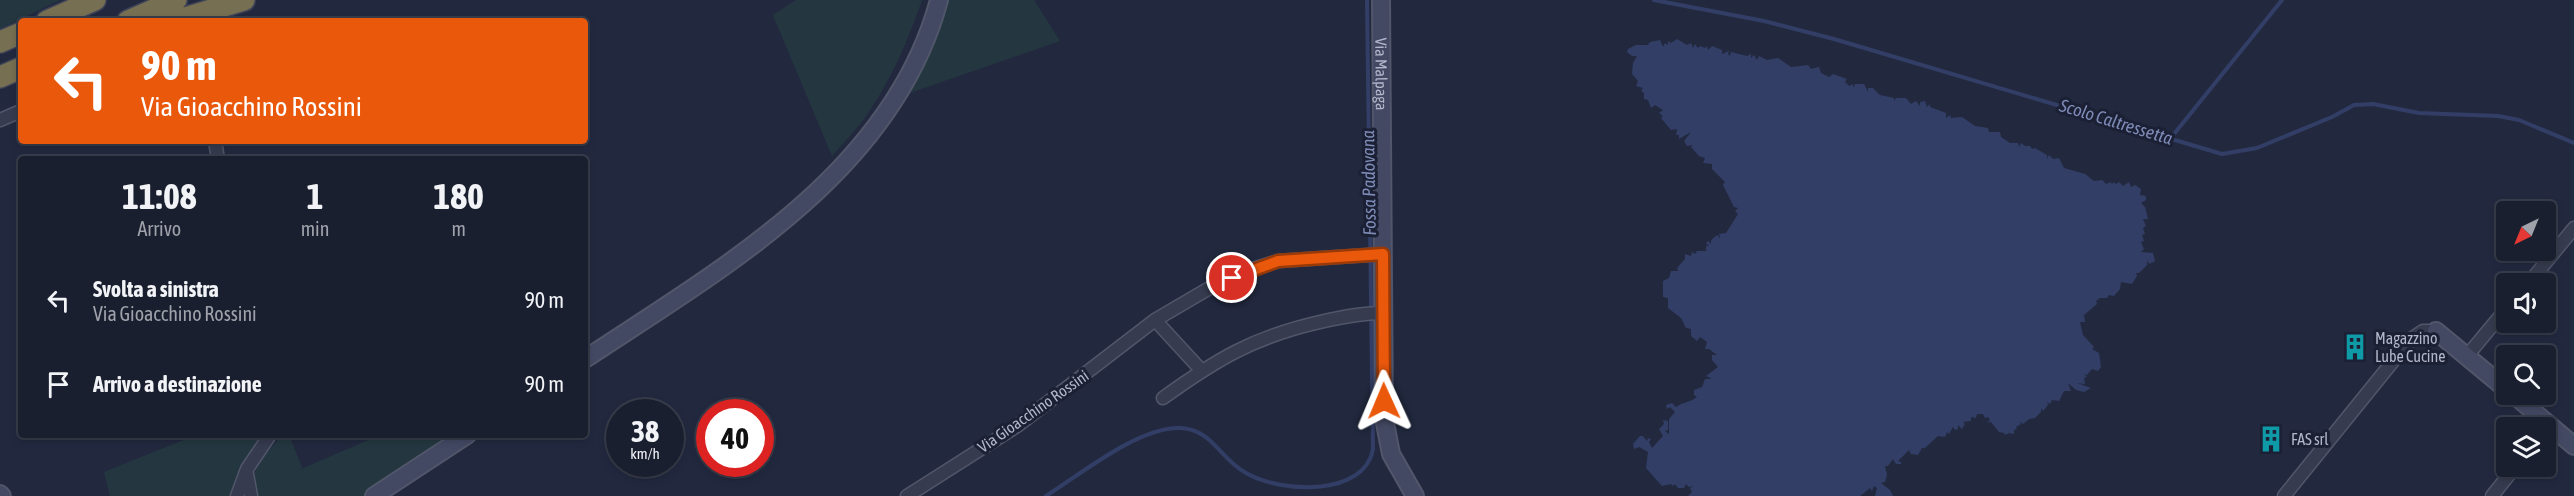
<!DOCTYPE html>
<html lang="it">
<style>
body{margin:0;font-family:"Asap Condensed",sans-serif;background:#232737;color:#f1f3f6;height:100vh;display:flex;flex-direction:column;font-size:22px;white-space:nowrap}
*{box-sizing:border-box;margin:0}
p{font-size:20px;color:#9fa2aa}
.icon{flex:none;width:33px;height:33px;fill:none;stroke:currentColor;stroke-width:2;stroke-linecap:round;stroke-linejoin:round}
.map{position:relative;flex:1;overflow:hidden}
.panel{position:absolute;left:18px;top:156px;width:570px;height:282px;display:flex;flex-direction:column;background:#1a1f2f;border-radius:6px;box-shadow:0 3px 9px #0003,0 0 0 2px #383d4b}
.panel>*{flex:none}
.top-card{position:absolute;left:18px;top:18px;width:570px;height:126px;border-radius:6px;box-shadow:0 3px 9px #0003,0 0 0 2px #383d4b;background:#ea580c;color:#fff;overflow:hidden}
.needle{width:39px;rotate:223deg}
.tools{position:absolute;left:2496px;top:201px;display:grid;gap:12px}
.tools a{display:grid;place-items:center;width:60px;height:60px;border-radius:6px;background:#1a1f2f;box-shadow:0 3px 9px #0003,0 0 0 2px #383d4b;font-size:30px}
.speed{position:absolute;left:606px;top:399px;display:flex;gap:12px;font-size:30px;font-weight:700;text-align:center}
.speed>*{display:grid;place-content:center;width:78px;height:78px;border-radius:50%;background:#1a1f2f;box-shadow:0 3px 9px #0003,0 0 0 2px #383d4b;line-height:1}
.speed small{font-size:15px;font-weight:400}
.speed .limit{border:9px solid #d22;background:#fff;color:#111}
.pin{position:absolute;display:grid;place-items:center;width:51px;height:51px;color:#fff;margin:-26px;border:3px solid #fff;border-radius:50%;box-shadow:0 2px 6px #0007}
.me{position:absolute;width:66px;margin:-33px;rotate:359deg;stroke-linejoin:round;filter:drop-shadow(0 0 4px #0008)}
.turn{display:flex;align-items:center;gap:21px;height:126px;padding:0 24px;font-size:27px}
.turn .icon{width:78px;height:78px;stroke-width:2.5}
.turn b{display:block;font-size:42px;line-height:51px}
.eta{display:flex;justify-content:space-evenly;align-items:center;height:102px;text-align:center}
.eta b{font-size:36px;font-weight:700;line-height:42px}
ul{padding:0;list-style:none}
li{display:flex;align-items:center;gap:18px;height:84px;padding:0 24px}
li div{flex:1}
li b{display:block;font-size:22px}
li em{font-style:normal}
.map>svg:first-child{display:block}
</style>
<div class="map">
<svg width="2574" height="496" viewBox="0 0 2574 496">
<rect width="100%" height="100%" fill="#22293f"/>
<!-- green -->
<path fill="#243740" d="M 0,0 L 60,0 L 0,29 Z
M 796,0 L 922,0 C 908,40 892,78 868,113 C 858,128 844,142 832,156 L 773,15 Z
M 945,0 L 1034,0 L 1060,41 L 904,95 Z
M 196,435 L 265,435 L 235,496 L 110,496 L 104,472 Z
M 282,435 L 289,435 L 302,467 L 299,470 L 380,435 L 457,435 L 366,496 L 254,496 C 249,465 264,458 282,435 Z"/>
<!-- water -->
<path fill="#323e66" d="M 1677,39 L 1687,45 L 1691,43 L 1693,48 L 1695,44 L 1698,48 L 1700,46 L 1705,48 L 1707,46 L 1708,50 L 1712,46 L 1722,50 L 1722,54 L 1729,51 L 1728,54 L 1730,56 L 1731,52 L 1747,56 L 1751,54 L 1751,58 L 1754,55 L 1757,60 L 1759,56 L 1767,60 L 1778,58 L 1791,67 L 1808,65 L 1811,69 L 1819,67 L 1821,73 L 1829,77 L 1833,74 L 1847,79 L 1845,82 L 1849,86 L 1853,84 L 1853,88 L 1855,84 L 1864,84 L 1868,92 L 1868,88 L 1873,88 L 1880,95 L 1894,98 L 1894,101 L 1896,98 L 1906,98 L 1911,104 L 1916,101 L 1920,106 L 1920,102 L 1925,101 L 1927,107 L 1930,104 L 1930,107 L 1946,113 L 1946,118 L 1950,115 L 1951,118 L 1962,117 L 1975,126 L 1988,128 L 1989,132 L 2000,132 L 2001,137 L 2010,143 L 2018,143 L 2019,147 L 2021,143 L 2025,146 L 2030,146 L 2032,149 L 2035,148 L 2047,155 L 2047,159 L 2049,155 L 2053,159 L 2059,158 L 2064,168 L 2085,174 L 2094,181 L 2102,180 L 2106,184 L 2111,182 L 2112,185 L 2113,182 L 2116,184 L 2119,182 L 2123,186 L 2129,182 L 2131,187 L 2135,185 L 2141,189 L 2140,195 L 2146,196 L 2146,200 L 2141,203 L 2145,207 L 2148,219 L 2143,219 L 2146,226 L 2143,228 L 2145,234 L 2142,235 L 2144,241 L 2141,242 L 2144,249 L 2141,252 L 2153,253 L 2155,261 L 2149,264 L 2147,260 L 2147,265 L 2139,273 L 2136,273 L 2137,276 L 2132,284 L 2121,282 L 2120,289 L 2114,296 L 2109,295 L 2107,298 L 2100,298 L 2096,301 L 2097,304 L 2084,315 L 2085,322 L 2080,322 L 2083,335 L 2094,347 L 2092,349 L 2099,353 L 2101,367 L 2098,371 L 2092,369 L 2087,375 L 2084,374 L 2087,377 L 2084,378 L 2085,384 L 2077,383 L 2091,388 L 2084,392 L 2076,390 L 2068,383 L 2071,391 L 2064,391 L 2059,401 L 2052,400 L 2050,404 L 2047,402 L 2048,405 L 2043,411 L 2041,408 L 2041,412 L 2035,418 L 2029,419 L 2023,424 L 2020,421 L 2021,424 L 2016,427 L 2017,429 L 2014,430 L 2014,434 L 2009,433 L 2005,435 L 2004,433 L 1999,432 L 1991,422 L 1987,423 L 1990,420 L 1988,417 L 1985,418 L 1983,414 L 1977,414 L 1976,418 L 1971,417 L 1971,421 L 1963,422 L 1965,424 L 1962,429 L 1958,425 L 1958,429 L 1955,430 L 1953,427 L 1949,434 L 1947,432 L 1945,437 L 1938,436 L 1925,448 L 1922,448 L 1918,455 L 1911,454 L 1909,450 L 1898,461 L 1901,462 L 1901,464 L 1896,464 L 1893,459 L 1888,466 L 1885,466 L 1887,475 L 1885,482 L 1881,483 L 1890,490 L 1893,496 L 1875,496 L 1877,488 L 1874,486 L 1872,491 L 1870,488 L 1860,496 L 1688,496 L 1692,492 L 1690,488 L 1693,486 L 1689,487 L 1686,484 L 1684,488 L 1678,488 L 1675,484 L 1673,486 L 1671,484 L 1662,486 L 1646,468 L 1648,452 L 1639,447 L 1634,449 L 1633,444 L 1640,436 L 1643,436 L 1647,441 L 1648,438 L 1651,439 L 1649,442 L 1652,448 L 1663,436 L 1659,429 L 1664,424 L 1663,420 L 1668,421 L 1668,430 L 1665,431 L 1669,434 L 1669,419 L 1675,412 L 1670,407 L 1667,409 L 1666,405 L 1672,403 L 1676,407 C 1682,402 1689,403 1697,397 L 1694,395 L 1694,390 L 1702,387 L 1705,379 L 1710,379 L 1711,378 L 1706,376 L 1718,367 L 1712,360 L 1712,355 L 1717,355 L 1709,349 L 1705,349 L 1707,342 L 1700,337 L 1697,341 L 1691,336 L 1691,329 L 1686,328 L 1681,318 L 1668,308 L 1668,298 L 1663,297 L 1663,281 L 1669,278 L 1671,271 L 1678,271 L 1677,268 L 1685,259 L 1685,254 L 1691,256 L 1692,252 L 1695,254 L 1697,251 L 1706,251 L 1706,246 L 1709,246 L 1706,243 L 1708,241 L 1711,244 L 1711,240 L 1717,235 L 1720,238 L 1719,234 L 1726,233 L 1738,214 L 1735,211 L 1738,208 L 1734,207 L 1723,185 L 1725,182 L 1712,169 L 1712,164 L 1703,163 L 1705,158 L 1699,156 L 1691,147 L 1693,145 L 1687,146 L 1684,141 L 1691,132 L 1679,139 L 1679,135 L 1676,135 L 1677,129 L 1671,130 L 1661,118 L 1663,116 L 1659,113 L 1663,110 L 1655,105 L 1651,108 L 1648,100 L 1644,99 L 1644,93 L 1641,91 L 1643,88 L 1636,86 L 1638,81 L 1632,74 L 1633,63 L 1637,56 L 1632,56 L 1627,52 L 1628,49 L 1636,45 L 1648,45 L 1650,42 L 1660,40 L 1663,47 L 1665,43 L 1668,45 L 1668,41 L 1671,43 Z"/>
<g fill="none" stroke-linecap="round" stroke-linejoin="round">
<!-- stream -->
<path stroke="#323e66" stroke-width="4" d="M 1654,0 L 1764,21 L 1834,39 L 2222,154 L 2257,148 L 2332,117 L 2354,105 L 2373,104 L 2419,113 L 2498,116 L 2519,120 L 2574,143
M 2170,139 L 2282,0
M 1046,496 C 1081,474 1138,427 1180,428 C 1212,429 1220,459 1246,473 C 1283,494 1365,496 1373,449 L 1367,0"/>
<!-- street casing -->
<g stroke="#51566a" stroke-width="15">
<path id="street" d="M 0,120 L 21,111
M 215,141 L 218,159
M 2528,284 L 2574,228
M 1155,320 L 1201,370
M 2467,356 L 2506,309
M 1163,398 C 1217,359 1254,337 1320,322 C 1341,317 1362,313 1384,313
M 247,474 L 251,496
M 237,496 L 247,469 L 270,435
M 907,496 L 1017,426 L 1155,320 L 1213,286 L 1250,270 L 1278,261 L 1383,254
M 2284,496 L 2411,339 L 2423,331 L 2436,331
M 2492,496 L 2516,466"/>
</g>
<!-- secondary casing -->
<g stroke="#51566a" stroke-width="20">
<g id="secondary">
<path id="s1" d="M 1381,0 L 1384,418 L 1391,454 L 1415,496"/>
<path d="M 2436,331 L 2506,389"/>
<path d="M 585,359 C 724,267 893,172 939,0"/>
<path d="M 2513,394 L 2574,446"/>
<path d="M 0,494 L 2,496"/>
<path d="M 374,496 L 467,435"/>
</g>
</g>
<!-- highway casing -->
<g stroke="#3e4357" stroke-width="24">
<path id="highway" d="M 47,21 L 95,0
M 128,21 L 176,0
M 175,21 L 244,0
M 0,42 L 21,33
M 0,77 L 21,68"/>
</g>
<!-- street -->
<use href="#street" stroke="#363b4f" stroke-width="12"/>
<!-- secondary -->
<use href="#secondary" stroke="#434963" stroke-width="16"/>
<!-- highway -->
<use href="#highway" stroke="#766f52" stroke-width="21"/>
</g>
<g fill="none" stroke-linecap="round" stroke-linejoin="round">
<!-- route casing -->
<g stroke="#983908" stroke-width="15">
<path id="route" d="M 1232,278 L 1278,261 L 1383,254 L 1384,401"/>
</g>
<!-- route -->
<use href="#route" stroke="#ea580c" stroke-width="10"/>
</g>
<!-- icons -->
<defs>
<g id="building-bare" transform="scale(2.07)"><path d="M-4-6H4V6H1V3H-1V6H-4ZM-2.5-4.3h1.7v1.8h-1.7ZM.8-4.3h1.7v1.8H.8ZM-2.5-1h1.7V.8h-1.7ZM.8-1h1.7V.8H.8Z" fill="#0f9aa8" stroke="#1b2034" stroke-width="2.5" paint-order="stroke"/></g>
</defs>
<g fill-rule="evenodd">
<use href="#building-bare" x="2355" y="347"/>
<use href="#building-bare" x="2271" y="439"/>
</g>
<g text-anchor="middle" stroke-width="6" stroke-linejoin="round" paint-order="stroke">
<!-- street labels -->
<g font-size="16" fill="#b2b6ca" stroke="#1b2034">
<text dy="6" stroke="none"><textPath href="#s1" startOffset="74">Via Malpaga</textPath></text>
<text transform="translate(1033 411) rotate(-35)" y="6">Via Gioacchino Rossini</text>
</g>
<!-- poi labels -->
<g font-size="16" fill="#b2b6ca" stroke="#1b2034" text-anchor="start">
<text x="2375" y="344">Magazzino<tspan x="2375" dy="18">Lube Cucine</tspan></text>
<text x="2291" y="445">FAS srl</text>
</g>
<!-- water labels -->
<g font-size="18" font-style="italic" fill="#7f8cb8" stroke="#1b2034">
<text transform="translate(2116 122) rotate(17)" y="6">Scolo Caltressetta</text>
<text transform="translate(1369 183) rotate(-91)" y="6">Fossa Padovana</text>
</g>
</g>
</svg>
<div class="tools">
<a><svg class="needle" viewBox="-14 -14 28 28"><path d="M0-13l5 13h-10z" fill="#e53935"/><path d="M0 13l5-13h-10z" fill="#9fa2aa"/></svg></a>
<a><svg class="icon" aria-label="sound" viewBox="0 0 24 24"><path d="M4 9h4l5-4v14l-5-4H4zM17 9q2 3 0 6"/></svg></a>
<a><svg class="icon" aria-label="search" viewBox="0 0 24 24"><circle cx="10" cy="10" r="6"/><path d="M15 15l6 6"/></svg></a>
<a><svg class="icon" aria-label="layers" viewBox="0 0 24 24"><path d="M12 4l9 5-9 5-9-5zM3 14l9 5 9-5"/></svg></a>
</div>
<div class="speed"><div>38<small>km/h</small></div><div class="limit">40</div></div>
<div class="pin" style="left:1232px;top:278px;background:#d93025"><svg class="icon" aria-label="arrive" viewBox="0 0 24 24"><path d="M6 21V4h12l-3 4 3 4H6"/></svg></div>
<svg class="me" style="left:1384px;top:401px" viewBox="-20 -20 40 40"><path d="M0-17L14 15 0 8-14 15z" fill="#ea580c" stroke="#fff" stroke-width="4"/></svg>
<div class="top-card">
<div class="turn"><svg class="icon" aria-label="left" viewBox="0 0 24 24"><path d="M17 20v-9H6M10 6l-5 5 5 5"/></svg><div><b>90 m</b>Via Gioacchino Rossini</div></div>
</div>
<section class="panel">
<div class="eta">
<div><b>11:08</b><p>Arrivo</p></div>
<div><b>1</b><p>min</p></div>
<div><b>180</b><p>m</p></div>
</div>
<ul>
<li><svg class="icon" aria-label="left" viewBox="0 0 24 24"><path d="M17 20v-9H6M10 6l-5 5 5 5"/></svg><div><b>Svolta a sinistra</b><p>Via Gioacchino Rossini</p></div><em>90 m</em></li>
<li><svg class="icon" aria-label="arrive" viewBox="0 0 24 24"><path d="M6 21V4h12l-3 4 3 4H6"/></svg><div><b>Arrivo a destinazione</b></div><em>90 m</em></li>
</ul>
</section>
</div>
